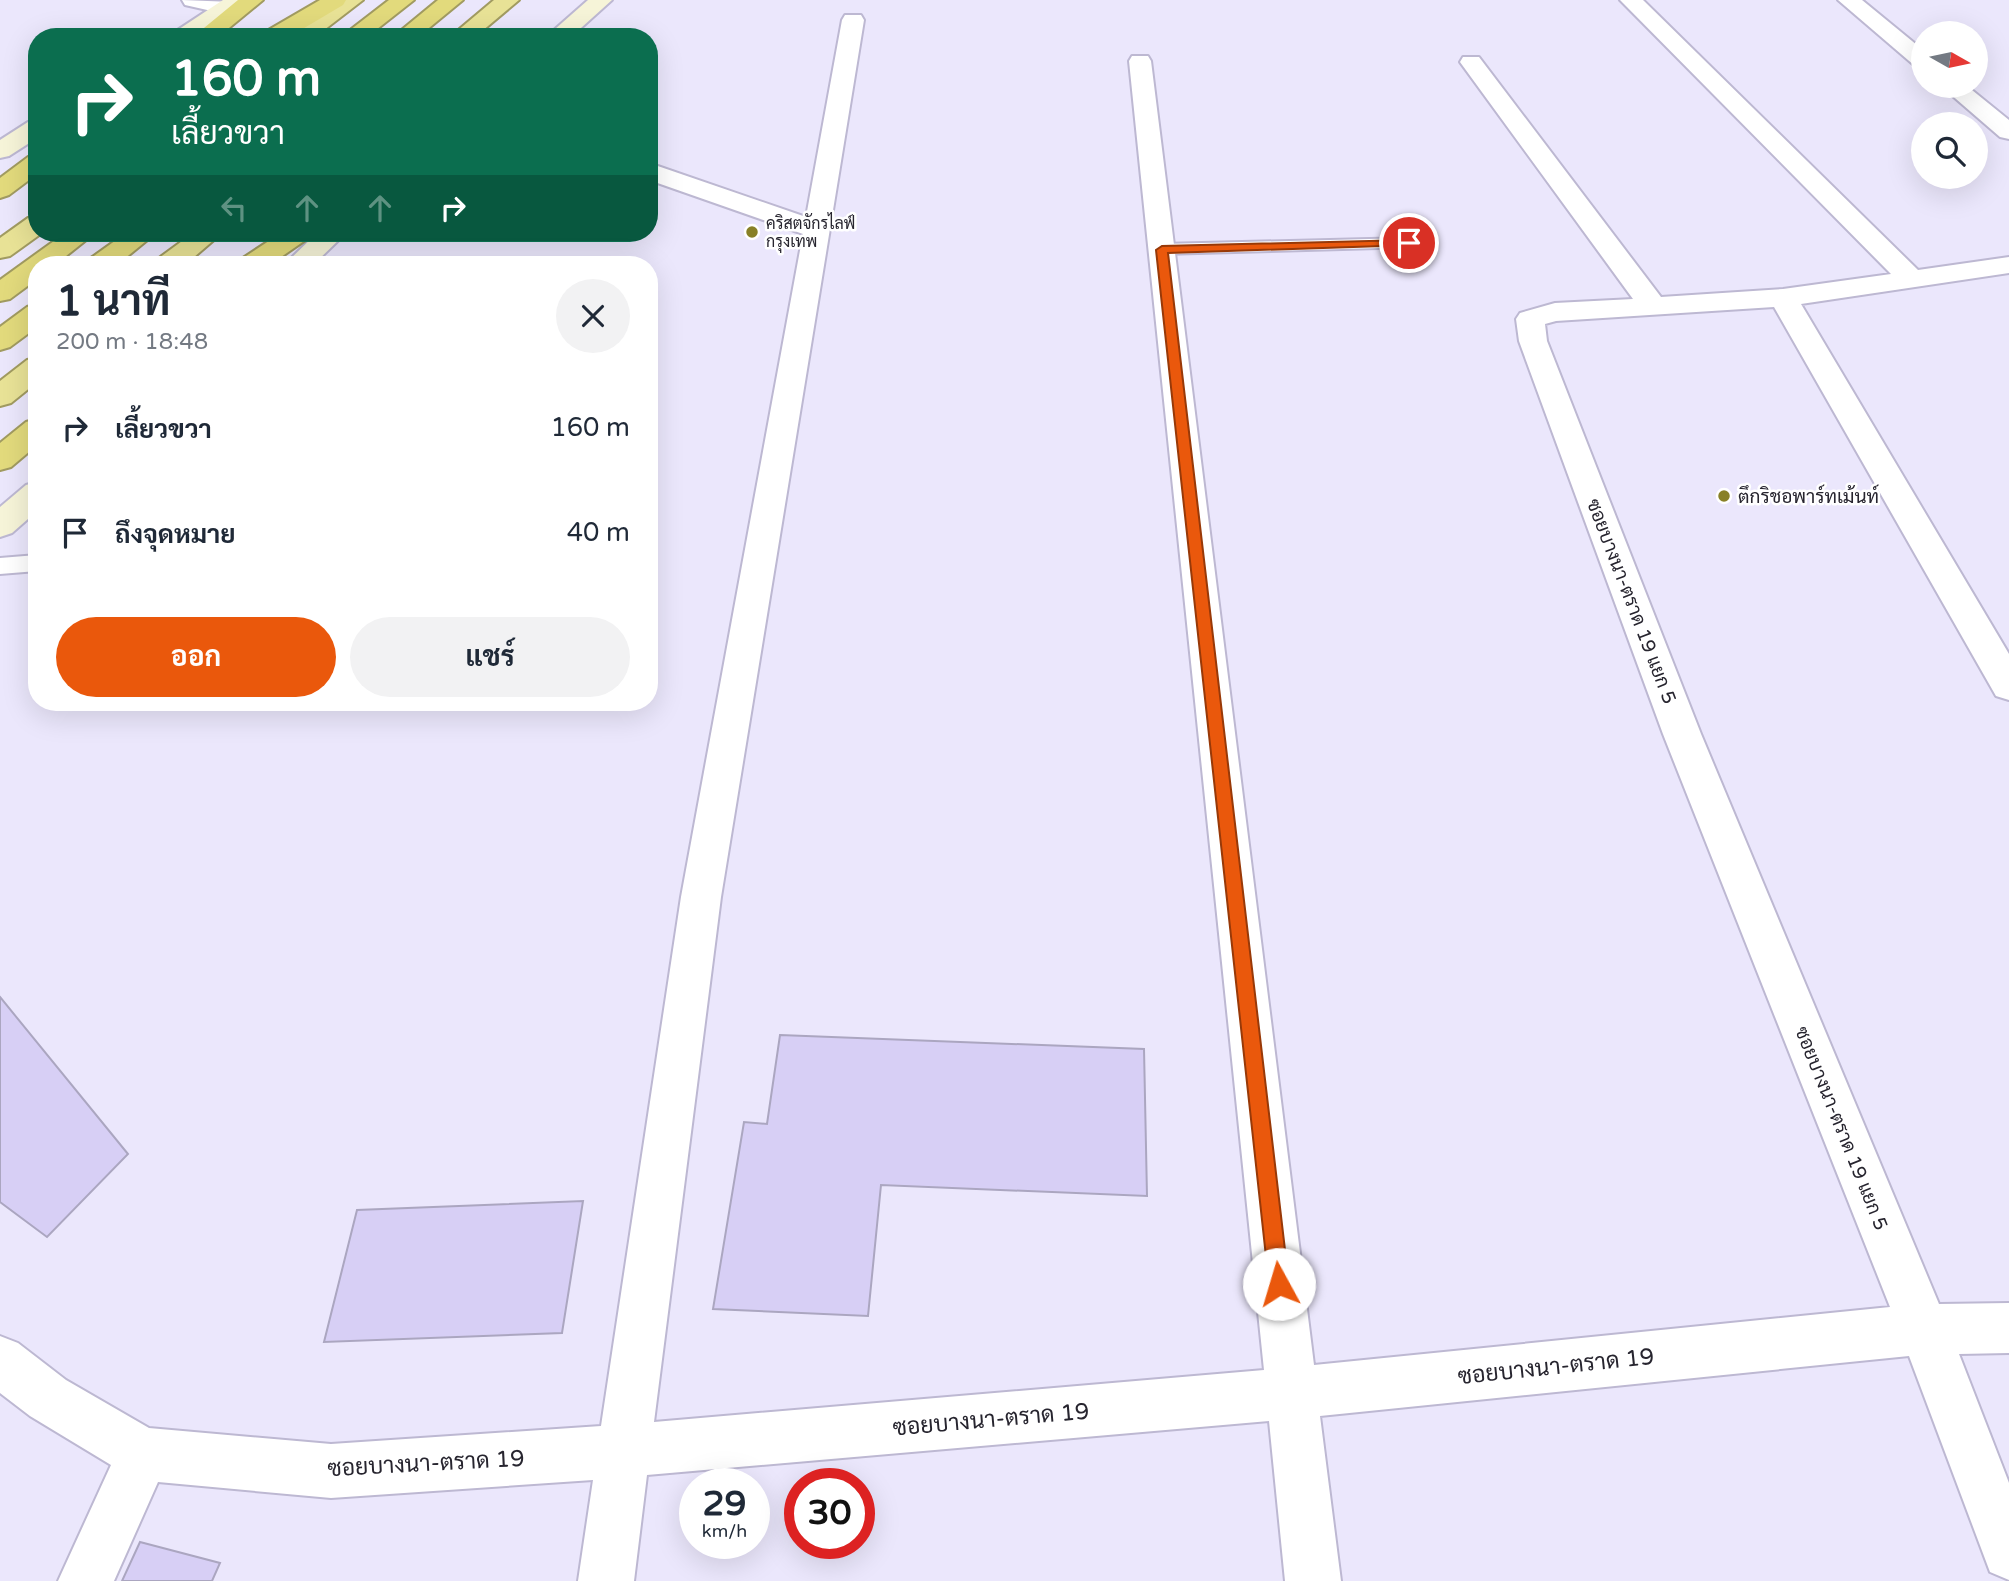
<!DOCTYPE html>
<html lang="th">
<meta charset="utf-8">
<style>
body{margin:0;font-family:"Varela Round",Sarabun,sans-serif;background:#f2f2f3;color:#1f2937;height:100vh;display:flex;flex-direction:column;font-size:26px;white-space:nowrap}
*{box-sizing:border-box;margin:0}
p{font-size:23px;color:#747a83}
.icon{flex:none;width:38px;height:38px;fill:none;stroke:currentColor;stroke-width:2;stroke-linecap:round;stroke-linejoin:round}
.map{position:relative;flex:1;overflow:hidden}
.drawer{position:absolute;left:28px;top:256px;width:630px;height:455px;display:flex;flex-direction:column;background:#fff;border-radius:28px;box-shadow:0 7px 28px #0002}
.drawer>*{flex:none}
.hud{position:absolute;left:28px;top:28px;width:630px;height:214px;border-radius:28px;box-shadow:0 7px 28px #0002;background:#0b6e4f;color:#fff;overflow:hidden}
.needle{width:46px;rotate:99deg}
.buttons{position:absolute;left:1911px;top:21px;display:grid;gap:14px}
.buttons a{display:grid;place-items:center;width:77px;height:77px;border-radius:50%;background:#fff;box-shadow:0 7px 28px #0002;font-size:35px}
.speed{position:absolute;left:679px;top:1468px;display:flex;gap:14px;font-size:35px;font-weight:700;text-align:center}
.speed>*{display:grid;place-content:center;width:91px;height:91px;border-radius:50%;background:#fff;box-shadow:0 7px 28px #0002;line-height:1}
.speed small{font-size:18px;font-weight:400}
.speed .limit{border:10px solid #d22;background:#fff;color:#111}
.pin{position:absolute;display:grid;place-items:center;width:60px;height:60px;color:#fff;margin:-30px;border:4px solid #fff;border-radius:50%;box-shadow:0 2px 7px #0007}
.me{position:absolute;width:77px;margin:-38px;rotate:354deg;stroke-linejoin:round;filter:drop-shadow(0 0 5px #0008)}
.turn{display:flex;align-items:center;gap:24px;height:147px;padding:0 28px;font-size:32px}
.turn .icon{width:91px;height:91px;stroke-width:2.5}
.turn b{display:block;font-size:49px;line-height:60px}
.lanes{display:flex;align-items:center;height:66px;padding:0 28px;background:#0003;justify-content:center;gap:35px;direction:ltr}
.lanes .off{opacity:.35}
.round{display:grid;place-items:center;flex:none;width:74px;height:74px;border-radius:37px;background:#f2f2f3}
.overview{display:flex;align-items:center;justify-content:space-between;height:119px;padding:0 28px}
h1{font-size:42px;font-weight:700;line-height:52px}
.cta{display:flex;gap:14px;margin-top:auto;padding:14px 28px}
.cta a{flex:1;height:80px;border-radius:42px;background:#ea580c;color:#fff;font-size:28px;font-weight:700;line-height:80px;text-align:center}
.cta a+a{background:#f2f2f3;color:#1f2937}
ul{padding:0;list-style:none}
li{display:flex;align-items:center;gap:21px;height:105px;padding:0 28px}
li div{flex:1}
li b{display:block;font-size:26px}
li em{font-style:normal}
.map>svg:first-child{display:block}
</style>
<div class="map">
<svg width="2009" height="1581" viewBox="0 0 2009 1581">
<rect width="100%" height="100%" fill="#ebe7fc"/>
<!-- building -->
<path fill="#d7cff5" stroke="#aba6c0" stroke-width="2" d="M 0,997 L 128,1154 L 47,1237 L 0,1202 Z
M 780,1035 L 1144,1049 L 1147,1196 L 881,1185 L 868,1316 L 713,1309 L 744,1122 L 767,1124 Z
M 583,1201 L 562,1333 L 324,1342 L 357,1210 Z
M 140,1542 L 220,1563 L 212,1581 L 122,1581 Z"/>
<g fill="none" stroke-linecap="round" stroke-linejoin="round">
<!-- service casing -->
<g stroke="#bdb8d2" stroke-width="4">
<path id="service" d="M 1409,238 L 1418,243 L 1415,247 L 1162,254 L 1153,249 L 1162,244 Z
M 37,555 L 37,571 L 0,574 L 0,558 Z"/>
</g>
<!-- minor casing -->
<g stroke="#bdb8d2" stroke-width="4">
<path id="minor" d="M 182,0 L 233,2 L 236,7 L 233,12 L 225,14 L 185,5 Z
M 1620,0 L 1643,0 L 1918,270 L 2009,257 L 2009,273 L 1801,304 L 2009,654 L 2009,700 L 1996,696 L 1774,307 L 1556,321 L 1545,324 L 1547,341 L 1701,734 L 1939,1304 L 2009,1303 L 2009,1353 L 1959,1354 L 2009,1483 L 2009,1580 L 1990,1572 L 1909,1356 L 1320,1416 L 1341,1581 L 1285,1581 L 1269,1421 L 647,1475 L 634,1581 L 578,1581 L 593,1480 L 331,1498 L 158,1482 L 114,1581 L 58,1581 L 111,1465 L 30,1416 L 0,1393 L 0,1336 L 18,1343 L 66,1380 L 149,1428 L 331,1444 L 601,1426 L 681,897 L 803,234 L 649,180 L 649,163 L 806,217 L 842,20 L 845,15 L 861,15 L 864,20 L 721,897 L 654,1422 L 1264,1370 L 1129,61 L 1132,56 L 1148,56 L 1151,61 L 1314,1365 L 1890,1307 L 1663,734 L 1519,341 L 1516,319 L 1520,313 L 1555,303 L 1633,299 L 1460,62 L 1463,57 L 1479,57 L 1661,297 L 1783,289 L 1891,274 Z
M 1838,0 L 1862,0 L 1923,50 L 1923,68 L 1915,66 Z
M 1941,86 L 1967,86 L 2009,120 L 2009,139 L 2000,137 Z"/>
</g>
<!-- secondary casing -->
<g stroke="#bdb8d2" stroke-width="4">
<path id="secondary" d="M 223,0 L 249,0 L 194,37 L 167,37 Z
M 588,0 L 612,0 L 571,37 L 546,37 Z
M 37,120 L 37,138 L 9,156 L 0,158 L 0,140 L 28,122 Z
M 317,233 L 346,233 L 314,264 L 285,264 Z
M 37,482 L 37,511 L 12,533 L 0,537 L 0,507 L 26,485 Z"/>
</g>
<!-- trunk casing -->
<g stroke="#a19b61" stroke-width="4">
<path id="trunk" d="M 338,0 L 363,0 L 315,37 L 289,37 Z
M 494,0 L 519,0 L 475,37 L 450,37 Z
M 37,216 L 37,233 L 42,233 L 10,256 L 0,258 L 0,238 L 28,218 Z
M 193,233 L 222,233 L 186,264 L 156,264 L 159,258 Z
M 37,358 L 37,382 L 11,403 L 0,406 L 0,381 L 27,360 Z"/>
</g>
<!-- motorway casing -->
<g stroke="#a19b61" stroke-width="4">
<path id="motorway" d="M 238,0 L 263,0 L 218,37 L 193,37 Z
M 320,0 L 346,0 L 343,5 L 289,37 L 262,37 L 265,32 Z
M 389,0 L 414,0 L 367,37 L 341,37 Z
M 438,0 L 463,0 L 418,37 L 393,37 Z
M 37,155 L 37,174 L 9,195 L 0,198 L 0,178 L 28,157 Z
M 65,233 L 95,233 L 56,264 L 37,264 L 37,279 L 10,299 L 0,301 L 0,280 Z
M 126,233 L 156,233 L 118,264 L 88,264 L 91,258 Z
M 281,233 L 311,233 L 307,239 L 271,264 L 240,264 L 243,258 Z
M 37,304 L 37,327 L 10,347 L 0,350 L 0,327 L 27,307 Z
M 37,419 L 37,445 L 11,467 L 0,470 L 0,443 L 26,422 Z"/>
</g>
<!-- service -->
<use href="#service" fill="#fff" fill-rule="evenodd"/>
<!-- minor -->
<use href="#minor" fill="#fff" fill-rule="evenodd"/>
<!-- secondary -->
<use href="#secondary" fill="#f6f4d8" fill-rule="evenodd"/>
<!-- trunk -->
<use href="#trunk" fill="#e8e296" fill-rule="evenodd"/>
<!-- motorway -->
<use href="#motorway" fill="#e2da7c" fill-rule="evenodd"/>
</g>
<!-- route -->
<path fill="#ea580c" stroke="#983908" stroke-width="2" d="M 1409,240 L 1413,241 L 1413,245 L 1168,253 L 1289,1284 L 1286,1291 L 1279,1294 L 1272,1291 L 1269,1284 L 1156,250 L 1162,246 Z"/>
<!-- markers -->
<g fill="#888027" stroke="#fff" stroke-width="2.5">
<circle cx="752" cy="232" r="7"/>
<circle cx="1724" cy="496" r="7"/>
</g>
<g text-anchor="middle" stroke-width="5" stroke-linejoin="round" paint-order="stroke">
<!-- far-poi labels -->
<g font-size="16" fill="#27252f" stroke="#fff" text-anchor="start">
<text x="766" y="229">คริสตจักรไลฟ์<tspan x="766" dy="18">กรุงเทพ</tspan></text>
</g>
<!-- poi labels -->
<g font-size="19" fill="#27252f" stroke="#fff" text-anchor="start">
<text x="1738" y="503">ตึกริชอพาร์ทเม้นท์</text>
</g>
<!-- street labels -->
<g font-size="19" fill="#27252f" stroke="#fff">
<text transform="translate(1632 601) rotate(69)" y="7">ซอยบางนา-ตราด 19 แยก 5</text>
<text transform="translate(1842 1128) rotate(68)" y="7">ซอยบางนา-ตราด 19 แยก 5</text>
</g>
<!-- near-street labels -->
<g font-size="23" fill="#27252f" stroke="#fff">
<text transform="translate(1556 1366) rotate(-6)" y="8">ซอยบางนา-ตราด 19</text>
<text transform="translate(991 1419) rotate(-5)" y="8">ซอยบางนา-ตราด 19</text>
<text transform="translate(426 1463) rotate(-3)" y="8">ซอยบางนา-ตราด 19</text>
</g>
</g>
</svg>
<div class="buttons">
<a><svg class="needle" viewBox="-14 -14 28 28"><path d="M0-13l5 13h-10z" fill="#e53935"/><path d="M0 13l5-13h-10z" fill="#747a83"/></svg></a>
<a><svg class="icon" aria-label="search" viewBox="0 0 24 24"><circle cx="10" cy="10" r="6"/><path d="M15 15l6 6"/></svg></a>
</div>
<div class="speed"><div>29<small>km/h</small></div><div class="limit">30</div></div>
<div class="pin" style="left:1409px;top:243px;background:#d93025"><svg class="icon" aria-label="arrive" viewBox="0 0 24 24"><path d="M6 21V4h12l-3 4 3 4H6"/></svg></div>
<svg class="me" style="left:1279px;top:1284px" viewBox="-20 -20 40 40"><circle r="19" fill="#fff"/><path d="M0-13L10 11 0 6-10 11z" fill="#ea580c"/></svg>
<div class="hud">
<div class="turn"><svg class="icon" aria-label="right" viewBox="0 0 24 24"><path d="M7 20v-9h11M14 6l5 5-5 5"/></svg><div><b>160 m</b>เลี้ยวขวา</div></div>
<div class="lanes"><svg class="icon off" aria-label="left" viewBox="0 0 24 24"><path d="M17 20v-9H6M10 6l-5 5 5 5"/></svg><svg class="icon off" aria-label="ahead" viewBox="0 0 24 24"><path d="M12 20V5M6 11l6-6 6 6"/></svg><svg class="icon off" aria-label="ahead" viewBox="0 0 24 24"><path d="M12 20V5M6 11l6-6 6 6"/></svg><svg class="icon" aria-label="right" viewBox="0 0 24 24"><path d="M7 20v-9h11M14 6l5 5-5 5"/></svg></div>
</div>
<section class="drawer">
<div class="overview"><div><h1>1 นาที</h1><p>200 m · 18:48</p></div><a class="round"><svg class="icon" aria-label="close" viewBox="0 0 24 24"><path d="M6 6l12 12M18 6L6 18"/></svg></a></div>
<ul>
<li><svg class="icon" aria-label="right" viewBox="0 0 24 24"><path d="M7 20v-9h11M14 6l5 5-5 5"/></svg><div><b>เลี้ยวขวา</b></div><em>160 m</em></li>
<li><svg class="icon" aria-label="arrive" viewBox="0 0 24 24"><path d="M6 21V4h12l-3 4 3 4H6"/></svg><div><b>ถึงจุดหมาย</b></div><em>40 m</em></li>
</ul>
<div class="cta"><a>ออก</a><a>แชร์</a></div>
</section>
</div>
